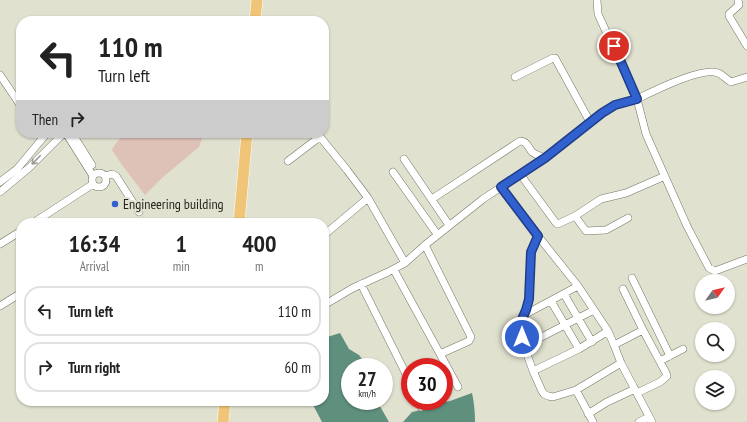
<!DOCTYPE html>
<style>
body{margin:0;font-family:"PT Sans Narrow",sans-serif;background:#f2f2f2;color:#222;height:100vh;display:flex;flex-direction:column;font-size:15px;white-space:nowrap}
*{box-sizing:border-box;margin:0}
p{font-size:13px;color:#767676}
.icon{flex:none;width:22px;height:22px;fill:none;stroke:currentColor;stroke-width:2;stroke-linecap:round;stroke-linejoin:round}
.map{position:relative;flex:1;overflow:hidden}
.panel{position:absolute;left:16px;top:218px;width:313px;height:188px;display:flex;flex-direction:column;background:#fff;border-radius:16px;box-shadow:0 1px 3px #0004}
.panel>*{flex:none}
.hud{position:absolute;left:16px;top:16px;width:313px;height:122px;border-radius:16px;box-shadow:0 1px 3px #0004;background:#fff;color:#222;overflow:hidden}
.needle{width:26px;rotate:56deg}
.fabs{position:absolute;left:695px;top:274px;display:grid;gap:8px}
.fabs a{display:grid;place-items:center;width:40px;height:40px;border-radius:50%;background:#fff;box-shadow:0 1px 3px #0004;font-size:20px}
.speed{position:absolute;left:341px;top:358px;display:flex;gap:8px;font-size:20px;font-weight:700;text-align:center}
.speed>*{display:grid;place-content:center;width:52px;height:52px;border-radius:50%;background:#fff;box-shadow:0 1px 3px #0004;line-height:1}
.speed small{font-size:10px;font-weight:400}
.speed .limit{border:6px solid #d22;background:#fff;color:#111}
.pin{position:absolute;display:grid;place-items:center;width:34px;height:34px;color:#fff;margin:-17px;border:2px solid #fff;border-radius:50%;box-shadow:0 1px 4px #0007}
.me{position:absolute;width:44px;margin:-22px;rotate:0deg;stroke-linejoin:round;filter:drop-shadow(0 0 3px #0008)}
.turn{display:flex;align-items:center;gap:14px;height:84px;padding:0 16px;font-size:18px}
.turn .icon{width:52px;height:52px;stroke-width:2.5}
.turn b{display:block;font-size:28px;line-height:34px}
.then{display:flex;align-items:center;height:38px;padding:0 16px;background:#0003;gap:8px;font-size:15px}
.eta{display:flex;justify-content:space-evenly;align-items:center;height:68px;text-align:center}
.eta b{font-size:24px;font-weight:700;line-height:28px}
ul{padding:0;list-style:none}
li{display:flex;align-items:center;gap:12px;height:50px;margin:0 8px 6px;padding:0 8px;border:2px solid #e0e0e0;border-radius:16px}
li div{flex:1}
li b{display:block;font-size:15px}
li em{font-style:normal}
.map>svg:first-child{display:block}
</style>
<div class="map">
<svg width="747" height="422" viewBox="0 0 747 422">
<rect width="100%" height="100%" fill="#e1e1d0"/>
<!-- green -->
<path fill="#dec2b7" d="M 123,133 L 204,133 L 199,147 L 163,177 L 145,195 L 122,165 L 112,150 C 115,143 121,139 123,133 Z"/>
<!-- water -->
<path fill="#5f8f7d" d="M 340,333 L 349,349 L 359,355 L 363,360 L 365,367 L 350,367 L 350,401 L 377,401 L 389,422 L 322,422 L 311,401 L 324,401 L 324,338 Z
M 472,393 C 474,402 475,412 475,422 L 403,422 L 412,412 L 431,408 L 439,403 L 450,401 Z"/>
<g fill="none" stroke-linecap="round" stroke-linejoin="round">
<!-- minor casing -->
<g stroke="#757566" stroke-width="8">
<path id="minor" d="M 738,0 L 739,5 L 729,14 L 729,16 L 747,46
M 0,75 L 21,106
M 515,77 L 553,58 L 555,58 L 590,122
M 747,77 L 731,82 C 727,80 723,75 718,73 C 703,66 653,91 637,99 L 646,134 L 687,226 L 709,268 L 715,271 L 747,259
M 66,133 L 93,176
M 72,133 L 92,165
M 404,159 L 449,225
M 288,161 L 317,139 L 321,138 L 347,170 L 368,198 L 405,263
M 393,172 L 437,234
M92 180a7 7 0 1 1 14 0a7 7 0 1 1-14 0Z
M 520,174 L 556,223 L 558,224 L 575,216 L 586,231 L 606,230 L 628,218
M 105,176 L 112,174 L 116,176 L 139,212
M 0,182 L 17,169 L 47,133
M 501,187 L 538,236 L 531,252 L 529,299 L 527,310 L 520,324 L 524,346 L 533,371 L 542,391 L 544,394 L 548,396 L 553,397 L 576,390
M 0,192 L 30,167 L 64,133
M 432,199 L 520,141 C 527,141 528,147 532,152 C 536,155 540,156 545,158
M 575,216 L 601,199 L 626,193 L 665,176
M 33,223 L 93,184
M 324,235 L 368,198
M 538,236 L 578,286
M 0,244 L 21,231
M 394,270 L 440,354 L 469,341 L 471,337 L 425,245
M 632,278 L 670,356
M 361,284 L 404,370
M 623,289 L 643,330 L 666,373 L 667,376 L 660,382 L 637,393
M 564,294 L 592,342
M 551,301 L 579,349
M 324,305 L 353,288 L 388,272 L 405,263 L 425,245 L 483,199 L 545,158 L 590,122 L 615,105 L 637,99 L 598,14 L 597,0
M 0,306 L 21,293
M 524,315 L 578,286 L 608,331 L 614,345
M 524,346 L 594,310
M 440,354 L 458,387
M 660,361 L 683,349
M 621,363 L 614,345 L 643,330
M 404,370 L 410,383
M 533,371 L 579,349 L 608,331
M 418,401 L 421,407
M 588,414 L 607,402 L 635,389
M 593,422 L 576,390 L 621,363 L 652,422
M 639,422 L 649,417"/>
</g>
<!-- primary casing -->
<g stroke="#fff" stroke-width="12">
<path id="primary" d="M 255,21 L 257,0
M 239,223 L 247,133
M 223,422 L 225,401"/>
</g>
<!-- minor -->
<use href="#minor" stroke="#fff" stroke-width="7"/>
<!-- primary -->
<use href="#primary" stroke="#f1c578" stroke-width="11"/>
</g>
<!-- one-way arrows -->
<defs><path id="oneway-shaft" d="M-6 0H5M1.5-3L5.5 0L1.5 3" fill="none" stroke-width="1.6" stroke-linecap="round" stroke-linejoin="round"/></defs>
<use stroke="#9d9d9a" href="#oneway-shaft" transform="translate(36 160) rotate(134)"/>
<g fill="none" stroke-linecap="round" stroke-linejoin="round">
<!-- route casing -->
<g stroke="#203e87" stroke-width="10">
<path id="route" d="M 522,337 L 520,324 L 526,310 L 529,299 L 531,252 L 538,236 L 501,187 L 545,158 L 602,113 L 615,105 L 637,99 L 614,46"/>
</g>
<!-- route -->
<use href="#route" stroke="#3160cf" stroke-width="7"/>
</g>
<!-- markers -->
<circle fill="#3160cf" stroke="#e1e1d0" stroke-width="1.5" cx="115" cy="204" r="4"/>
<g text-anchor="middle" stroke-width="4" stroke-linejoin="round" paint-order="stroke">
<!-- poi labels -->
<g font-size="14" fill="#25251f" stroke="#e1e1d0" text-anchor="start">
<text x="123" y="209">Engineering building</text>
</g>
</g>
</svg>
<div class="fabs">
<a><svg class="needle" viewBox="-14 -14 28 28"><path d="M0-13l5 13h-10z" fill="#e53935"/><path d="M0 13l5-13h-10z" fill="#767676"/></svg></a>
<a><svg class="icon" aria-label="search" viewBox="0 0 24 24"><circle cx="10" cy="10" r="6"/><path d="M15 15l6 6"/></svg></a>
<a><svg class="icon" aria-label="layers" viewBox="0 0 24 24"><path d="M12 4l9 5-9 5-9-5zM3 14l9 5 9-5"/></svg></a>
</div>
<div class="speed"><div>27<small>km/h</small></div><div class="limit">30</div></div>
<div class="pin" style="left:614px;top:46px;background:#d93025"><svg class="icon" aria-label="arrive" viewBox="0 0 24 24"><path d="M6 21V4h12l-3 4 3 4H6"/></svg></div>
<svg class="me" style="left:522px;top:337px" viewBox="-20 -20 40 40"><circle r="17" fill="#3160cf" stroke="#fff" stroke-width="3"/><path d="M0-11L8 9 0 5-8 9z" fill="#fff"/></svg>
<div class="hud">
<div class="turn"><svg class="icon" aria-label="left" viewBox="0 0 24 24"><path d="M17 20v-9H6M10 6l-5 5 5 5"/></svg><div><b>110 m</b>Turn left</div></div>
<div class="then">Then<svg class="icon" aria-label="right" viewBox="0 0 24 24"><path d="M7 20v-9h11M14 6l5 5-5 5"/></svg></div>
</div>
<section class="panel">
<div class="eta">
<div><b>16:34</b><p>Arrival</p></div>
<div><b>1</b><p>min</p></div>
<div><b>400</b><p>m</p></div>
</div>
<ul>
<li><svg class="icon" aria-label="left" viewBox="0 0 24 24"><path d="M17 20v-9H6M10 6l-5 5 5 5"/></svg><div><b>Turn left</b></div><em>110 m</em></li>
<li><svg class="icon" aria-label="right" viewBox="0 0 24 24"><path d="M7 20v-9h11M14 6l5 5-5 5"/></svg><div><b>Turn right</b></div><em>60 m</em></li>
</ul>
</section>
</div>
